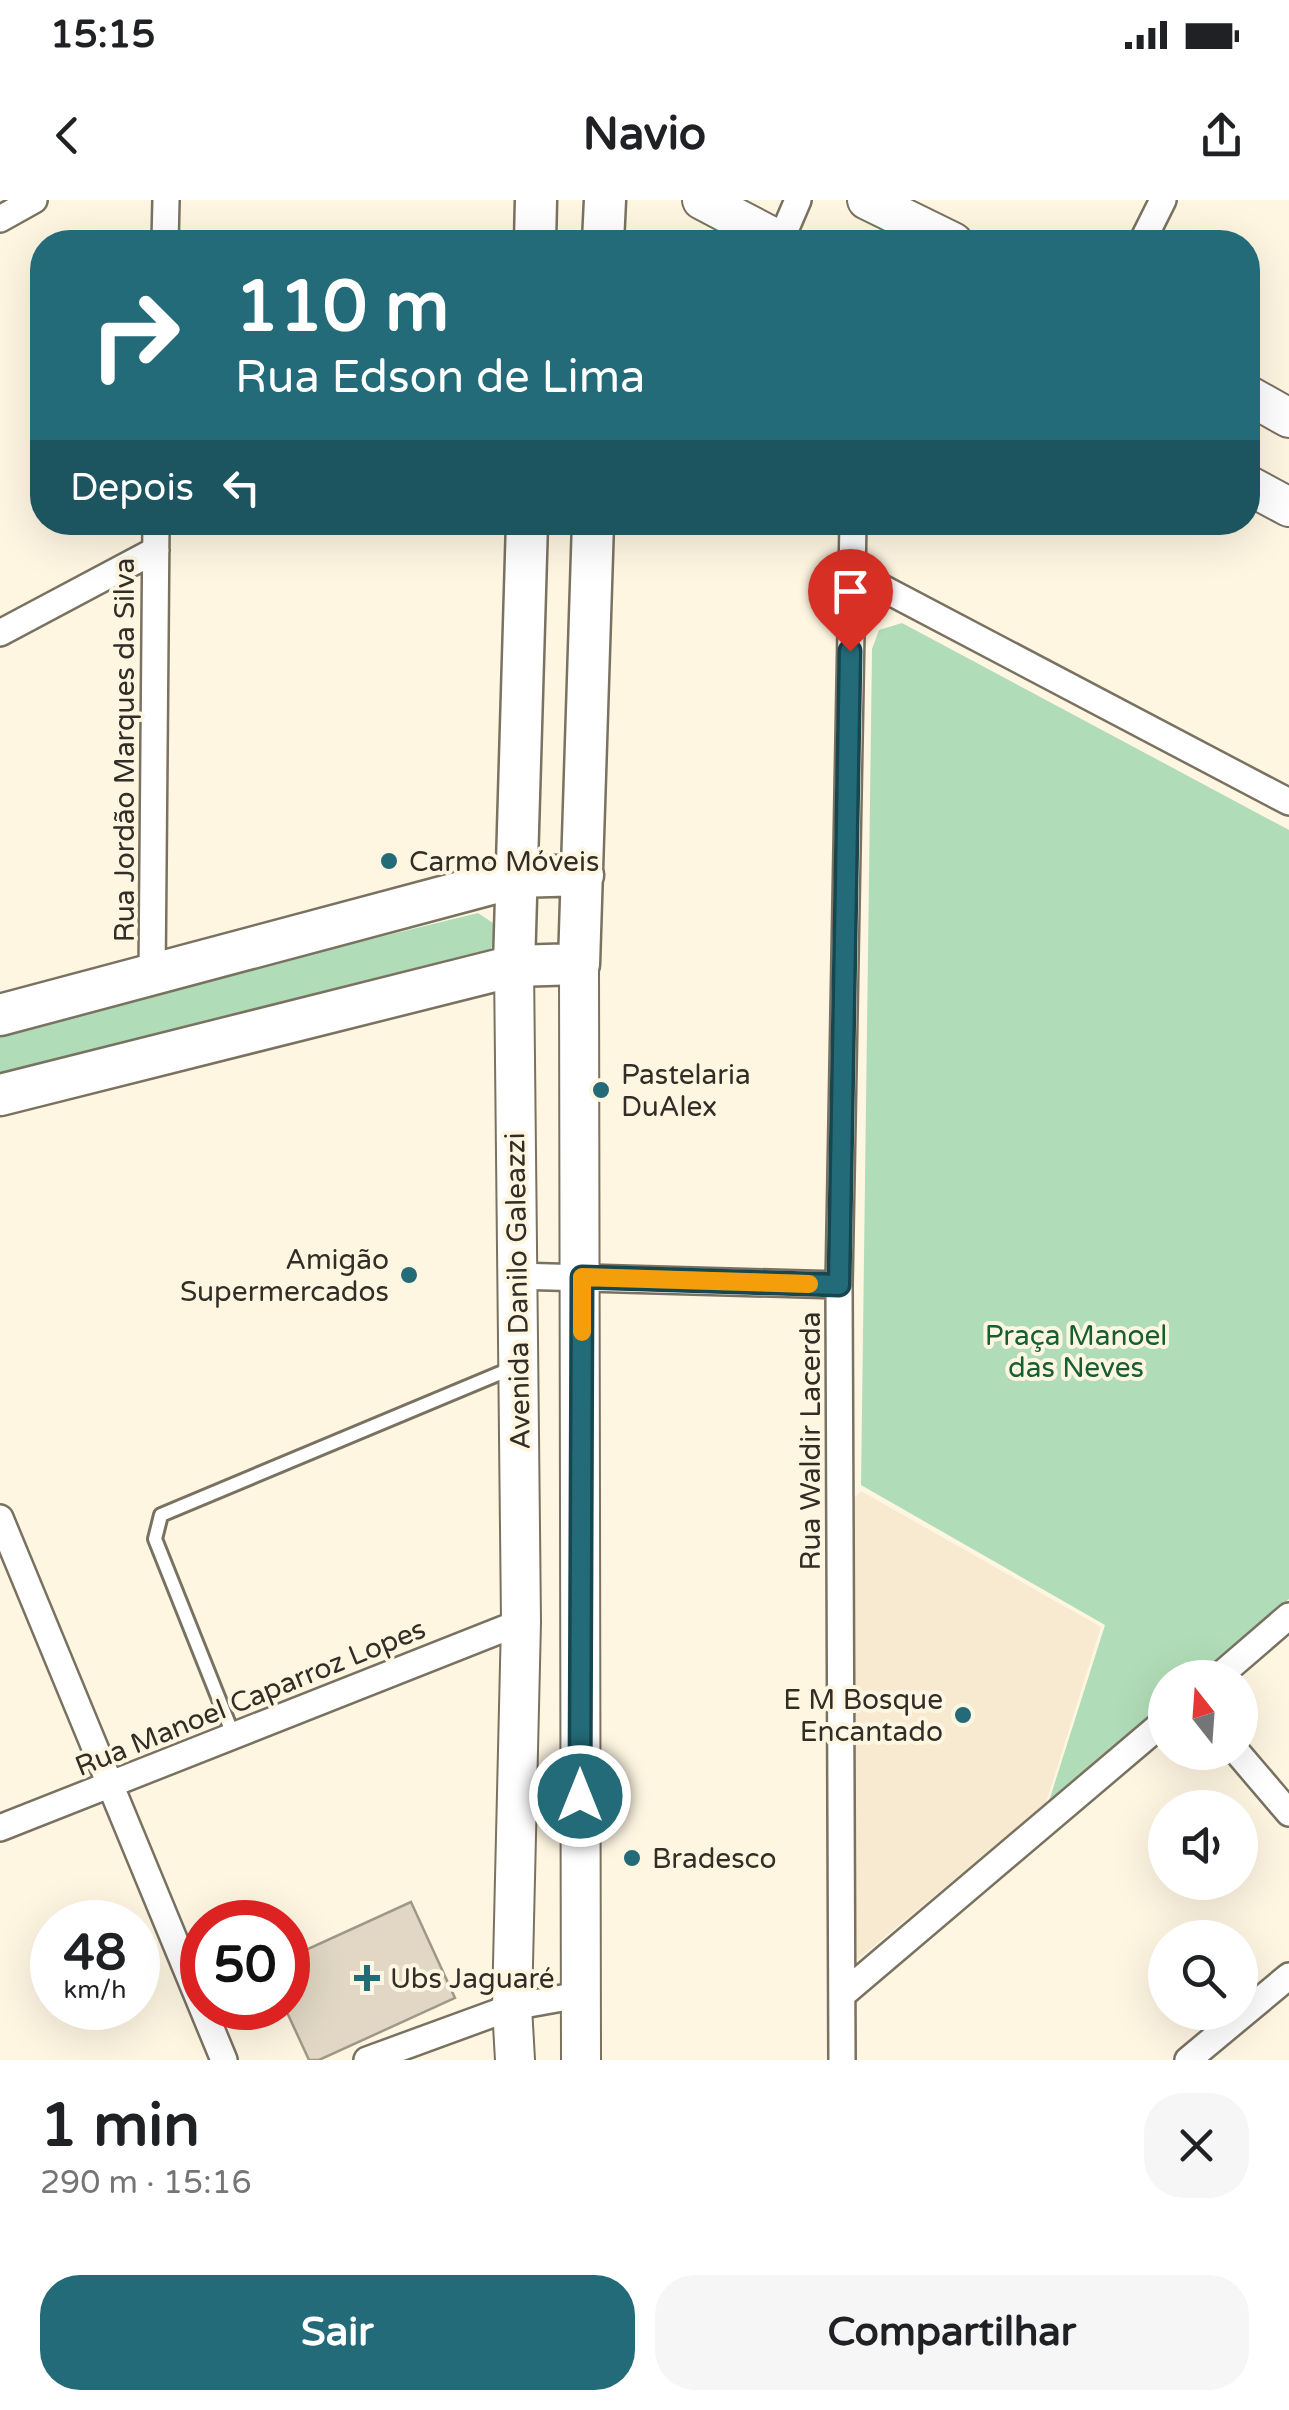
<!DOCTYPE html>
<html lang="pt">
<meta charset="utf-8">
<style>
body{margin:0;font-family:"Varela Round",sans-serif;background:#f6f6f6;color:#202124;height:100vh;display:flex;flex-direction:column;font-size:38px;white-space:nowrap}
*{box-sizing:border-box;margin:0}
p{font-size:32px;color:#757577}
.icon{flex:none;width:55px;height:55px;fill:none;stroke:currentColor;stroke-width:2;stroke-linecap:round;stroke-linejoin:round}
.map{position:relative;height:1860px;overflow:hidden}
.details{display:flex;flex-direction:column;background:#fff;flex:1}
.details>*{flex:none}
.hud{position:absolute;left:30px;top:30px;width:1230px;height:305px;border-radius:40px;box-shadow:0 10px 40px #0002;background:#236b78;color:#fff;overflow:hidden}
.needle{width:65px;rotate:343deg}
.controls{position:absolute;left:1148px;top:1460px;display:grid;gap:20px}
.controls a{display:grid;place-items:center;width:110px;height:110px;border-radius:50%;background:#fff;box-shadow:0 10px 40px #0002;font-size:50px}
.speed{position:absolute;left:30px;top:1700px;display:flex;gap:20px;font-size:50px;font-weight:700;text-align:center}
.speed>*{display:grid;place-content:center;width:130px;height:130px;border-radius:50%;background:#fff;box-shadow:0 10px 40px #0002;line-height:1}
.speed small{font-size:25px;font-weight:400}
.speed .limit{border:15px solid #d22;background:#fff;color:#111}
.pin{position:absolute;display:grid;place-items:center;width:85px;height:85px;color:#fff;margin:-102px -42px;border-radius:50% 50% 50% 0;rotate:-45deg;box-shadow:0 0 10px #0007}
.pin .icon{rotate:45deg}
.me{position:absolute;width:110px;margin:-55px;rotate:0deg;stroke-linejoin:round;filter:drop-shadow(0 0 8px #0008)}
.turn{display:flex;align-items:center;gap:35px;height:210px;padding:0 40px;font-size:45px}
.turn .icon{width:130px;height:130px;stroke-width:2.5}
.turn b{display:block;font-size:70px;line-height:85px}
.then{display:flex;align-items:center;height:95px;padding:0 40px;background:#0003;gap:20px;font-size:38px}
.round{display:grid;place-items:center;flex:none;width:105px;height:105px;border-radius:40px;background:#f6f6f6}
.headline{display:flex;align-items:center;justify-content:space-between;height:170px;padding:0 40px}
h1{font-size:60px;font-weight:700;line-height:75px}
.primary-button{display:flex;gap:20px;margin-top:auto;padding:20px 40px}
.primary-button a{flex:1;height:115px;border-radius:40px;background:#236b78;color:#fff;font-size:40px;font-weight:700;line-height:115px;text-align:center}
.primary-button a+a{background:#f6f6f6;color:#202124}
.status{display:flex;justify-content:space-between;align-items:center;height:70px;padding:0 50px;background:#fff;direction:ltr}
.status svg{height:28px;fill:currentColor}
header{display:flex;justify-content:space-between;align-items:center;height:130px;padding:0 40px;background:#fff;font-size:45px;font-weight:700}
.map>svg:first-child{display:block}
</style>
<div class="status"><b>15:15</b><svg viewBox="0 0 49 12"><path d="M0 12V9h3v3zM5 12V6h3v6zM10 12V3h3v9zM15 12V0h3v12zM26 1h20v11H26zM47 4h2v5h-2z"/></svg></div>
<header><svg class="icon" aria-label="back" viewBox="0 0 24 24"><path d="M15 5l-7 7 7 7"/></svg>Navio<svg class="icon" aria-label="share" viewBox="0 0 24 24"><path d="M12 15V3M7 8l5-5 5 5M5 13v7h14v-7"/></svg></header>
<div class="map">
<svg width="1289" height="1860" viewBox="0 0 1289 1860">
<rect width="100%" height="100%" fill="#fff6e2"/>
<!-- built -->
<path fill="#f7ead1" d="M 861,1291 L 1101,1427 L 1046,1603 L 857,1760 L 850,1302 Z"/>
<!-- green -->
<path fill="#b0ddb7" d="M 902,423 L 1289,630 L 1289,1399 L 1196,1477 L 1165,1478 L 1165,1504 L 1049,1601 L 1105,1425 L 861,1285 L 872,449 L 879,430 Z
M 478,713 L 499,727 L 489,754 L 0,873 L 0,830 Z"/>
<!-- building -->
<path fill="#e1d7c4" stroke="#a09886" stroke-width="2.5" d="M 411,1702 L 455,1798 L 319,1860 L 309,1860 L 285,1808 L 288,1758 Z"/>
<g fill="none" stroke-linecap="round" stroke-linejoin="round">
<!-- lane casing -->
<g stroke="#7a7261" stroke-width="18">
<path id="lane" d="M 234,1537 L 155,1339 L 161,1315 L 515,1167"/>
</g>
<!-- street casing -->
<g stroke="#7a7261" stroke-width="30">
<path id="street" d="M 0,19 L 34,0
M 165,42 L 166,0
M 780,42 L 798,0
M 1142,42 L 1163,0
M 852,372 L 1289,602
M 0,433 L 156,350
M 152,777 L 156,322
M 515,1076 L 839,1085
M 0,1318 L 224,1860
M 1217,1478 L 1289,1416
M 1237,1552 L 1289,1613
M 0,1628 L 521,1422
M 842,1795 L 1165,1521
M 367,1860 L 512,1807 L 579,1795
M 842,1860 L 839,1085 L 853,322
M 1188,1860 L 1289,1776"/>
</g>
<!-- secondary casing -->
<g stroke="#7a7261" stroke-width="42">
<path id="secondary" d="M 702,0 L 782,42
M 867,0 L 953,42
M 1248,195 L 1289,218
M 1248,285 L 1289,307
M 579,764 L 581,1860
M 514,766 L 521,1422 L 512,1807 L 515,1860"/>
</g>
<!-- primary casing -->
<g stroke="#7a7261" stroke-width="45">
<path id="primary" d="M 535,42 L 536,0
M 603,42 L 605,0
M 514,766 L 527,322
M 0,815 L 517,677 L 583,675
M 0,895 L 514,766 L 579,764 L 593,322"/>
</g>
<!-- lane -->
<use href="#lane" stroke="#fff" stroke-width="12"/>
<!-- street -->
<use href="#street" stroke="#fff" stroke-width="25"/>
<!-- secondary -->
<use href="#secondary" stroke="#fff" stroke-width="38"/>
<!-- primary -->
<use href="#primary" stroke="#fff" stroke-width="40"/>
</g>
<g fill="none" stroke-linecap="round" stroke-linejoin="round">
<!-- route casing -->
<g stroke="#17464e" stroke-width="25">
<path id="route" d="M 580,1596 L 582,1077 L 839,1085 L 850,451"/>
</g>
<!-- route -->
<use href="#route" stroke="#236b78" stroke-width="18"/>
<!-- slow -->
<path stroke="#f59e0b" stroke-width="18" d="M 582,1132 L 582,1077 L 809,1084"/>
</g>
<!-- markers -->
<g fill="#236b78" stroke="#fff6e2" stroke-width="4">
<circle cx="389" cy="661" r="10"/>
<circle cx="601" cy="890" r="10"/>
<circle cx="409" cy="1075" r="10"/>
<circle cx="963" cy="1515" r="10"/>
<circle cx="632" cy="1658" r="10"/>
<path d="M362 1763h10v10h10v10h-10v10h-10v-10h-10v-10h10z"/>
</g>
<g text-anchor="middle" stroke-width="8" stroke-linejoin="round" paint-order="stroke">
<!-- street labels -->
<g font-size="28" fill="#322e27" stroke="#fff6e2">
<text transform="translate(124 550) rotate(-90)" y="10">Rua Jordão Marques da Silva</text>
<text transform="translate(517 1091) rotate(-91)" y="10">Avenida Danilo Galeazzi</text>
<text transform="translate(810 1241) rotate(-90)" y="10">Rua Waldir Lacerda</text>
<text transform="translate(250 1497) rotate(-22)" y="10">Rua Manoel Caparroz Lopes</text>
</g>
<!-- poi labels -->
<g font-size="28" fill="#322e27" stroke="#fff6e2" text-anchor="start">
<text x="409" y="671">Carmo Móveis</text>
<text x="621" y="884">Pastelaria<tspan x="621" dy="32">DuAlex</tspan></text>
<text x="389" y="1069" text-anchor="end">Amigão<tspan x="389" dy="32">Supermercados</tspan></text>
<text x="943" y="1509" text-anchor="end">E M Bosque<tspan x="943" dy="32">Encantado</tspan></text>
<text x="652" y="1668">Bradesco</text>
<text x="390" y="1788">Ubs Jaguaré</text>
</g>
<!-- park labels -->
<g font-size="28" fill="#17602e" stroke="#fff6e2">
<text x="1076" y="1145">Praça Manoel<tspan x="1076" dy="32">das Neves</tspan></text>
</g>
</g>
</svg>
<div class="controls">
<a><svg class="needle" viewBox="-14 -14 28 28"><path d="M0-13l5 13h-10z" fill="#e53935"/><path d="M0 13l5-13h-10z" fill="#757577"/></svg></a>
<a><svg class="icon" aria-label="sound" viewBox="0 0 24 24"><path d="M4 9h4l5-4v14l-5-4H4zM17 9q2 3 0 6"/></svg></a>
<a><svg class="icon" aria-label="search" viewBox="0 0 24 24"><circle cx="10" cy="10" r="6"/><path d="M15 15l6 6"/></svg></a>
</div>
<div class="speed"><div>48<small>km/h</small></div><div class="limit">50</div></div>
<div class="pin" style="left:850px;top:451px;background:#d93025"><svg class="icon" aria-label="arrive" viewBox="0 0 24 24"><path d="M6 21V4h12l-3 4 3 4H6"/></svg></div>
<svg class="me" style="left:580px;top:1596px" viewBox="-20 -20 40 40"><circle r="17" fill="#236b78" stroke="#fff" stroke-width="3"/><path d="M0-11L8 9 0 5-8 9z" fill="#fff"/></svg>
<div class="hud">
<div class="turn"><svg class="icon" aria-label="right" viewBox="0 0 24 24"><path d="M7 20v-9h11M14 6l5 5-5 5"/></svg><div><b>110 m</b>Rua Edson de Lima</div></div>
<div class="then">Depois<svg class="icon" aria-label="left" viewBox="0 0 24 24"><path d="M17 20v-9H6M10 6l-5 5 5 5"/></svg></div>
</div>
</div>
<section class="details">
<div class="headline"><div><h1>1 min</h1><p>290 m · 15:16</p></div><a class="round"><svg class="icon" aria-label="close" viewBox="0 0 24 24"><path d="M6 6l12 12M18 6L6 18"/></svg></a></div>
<div class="primary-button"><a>Sair</a><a>Compartilhar</a></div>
</section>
